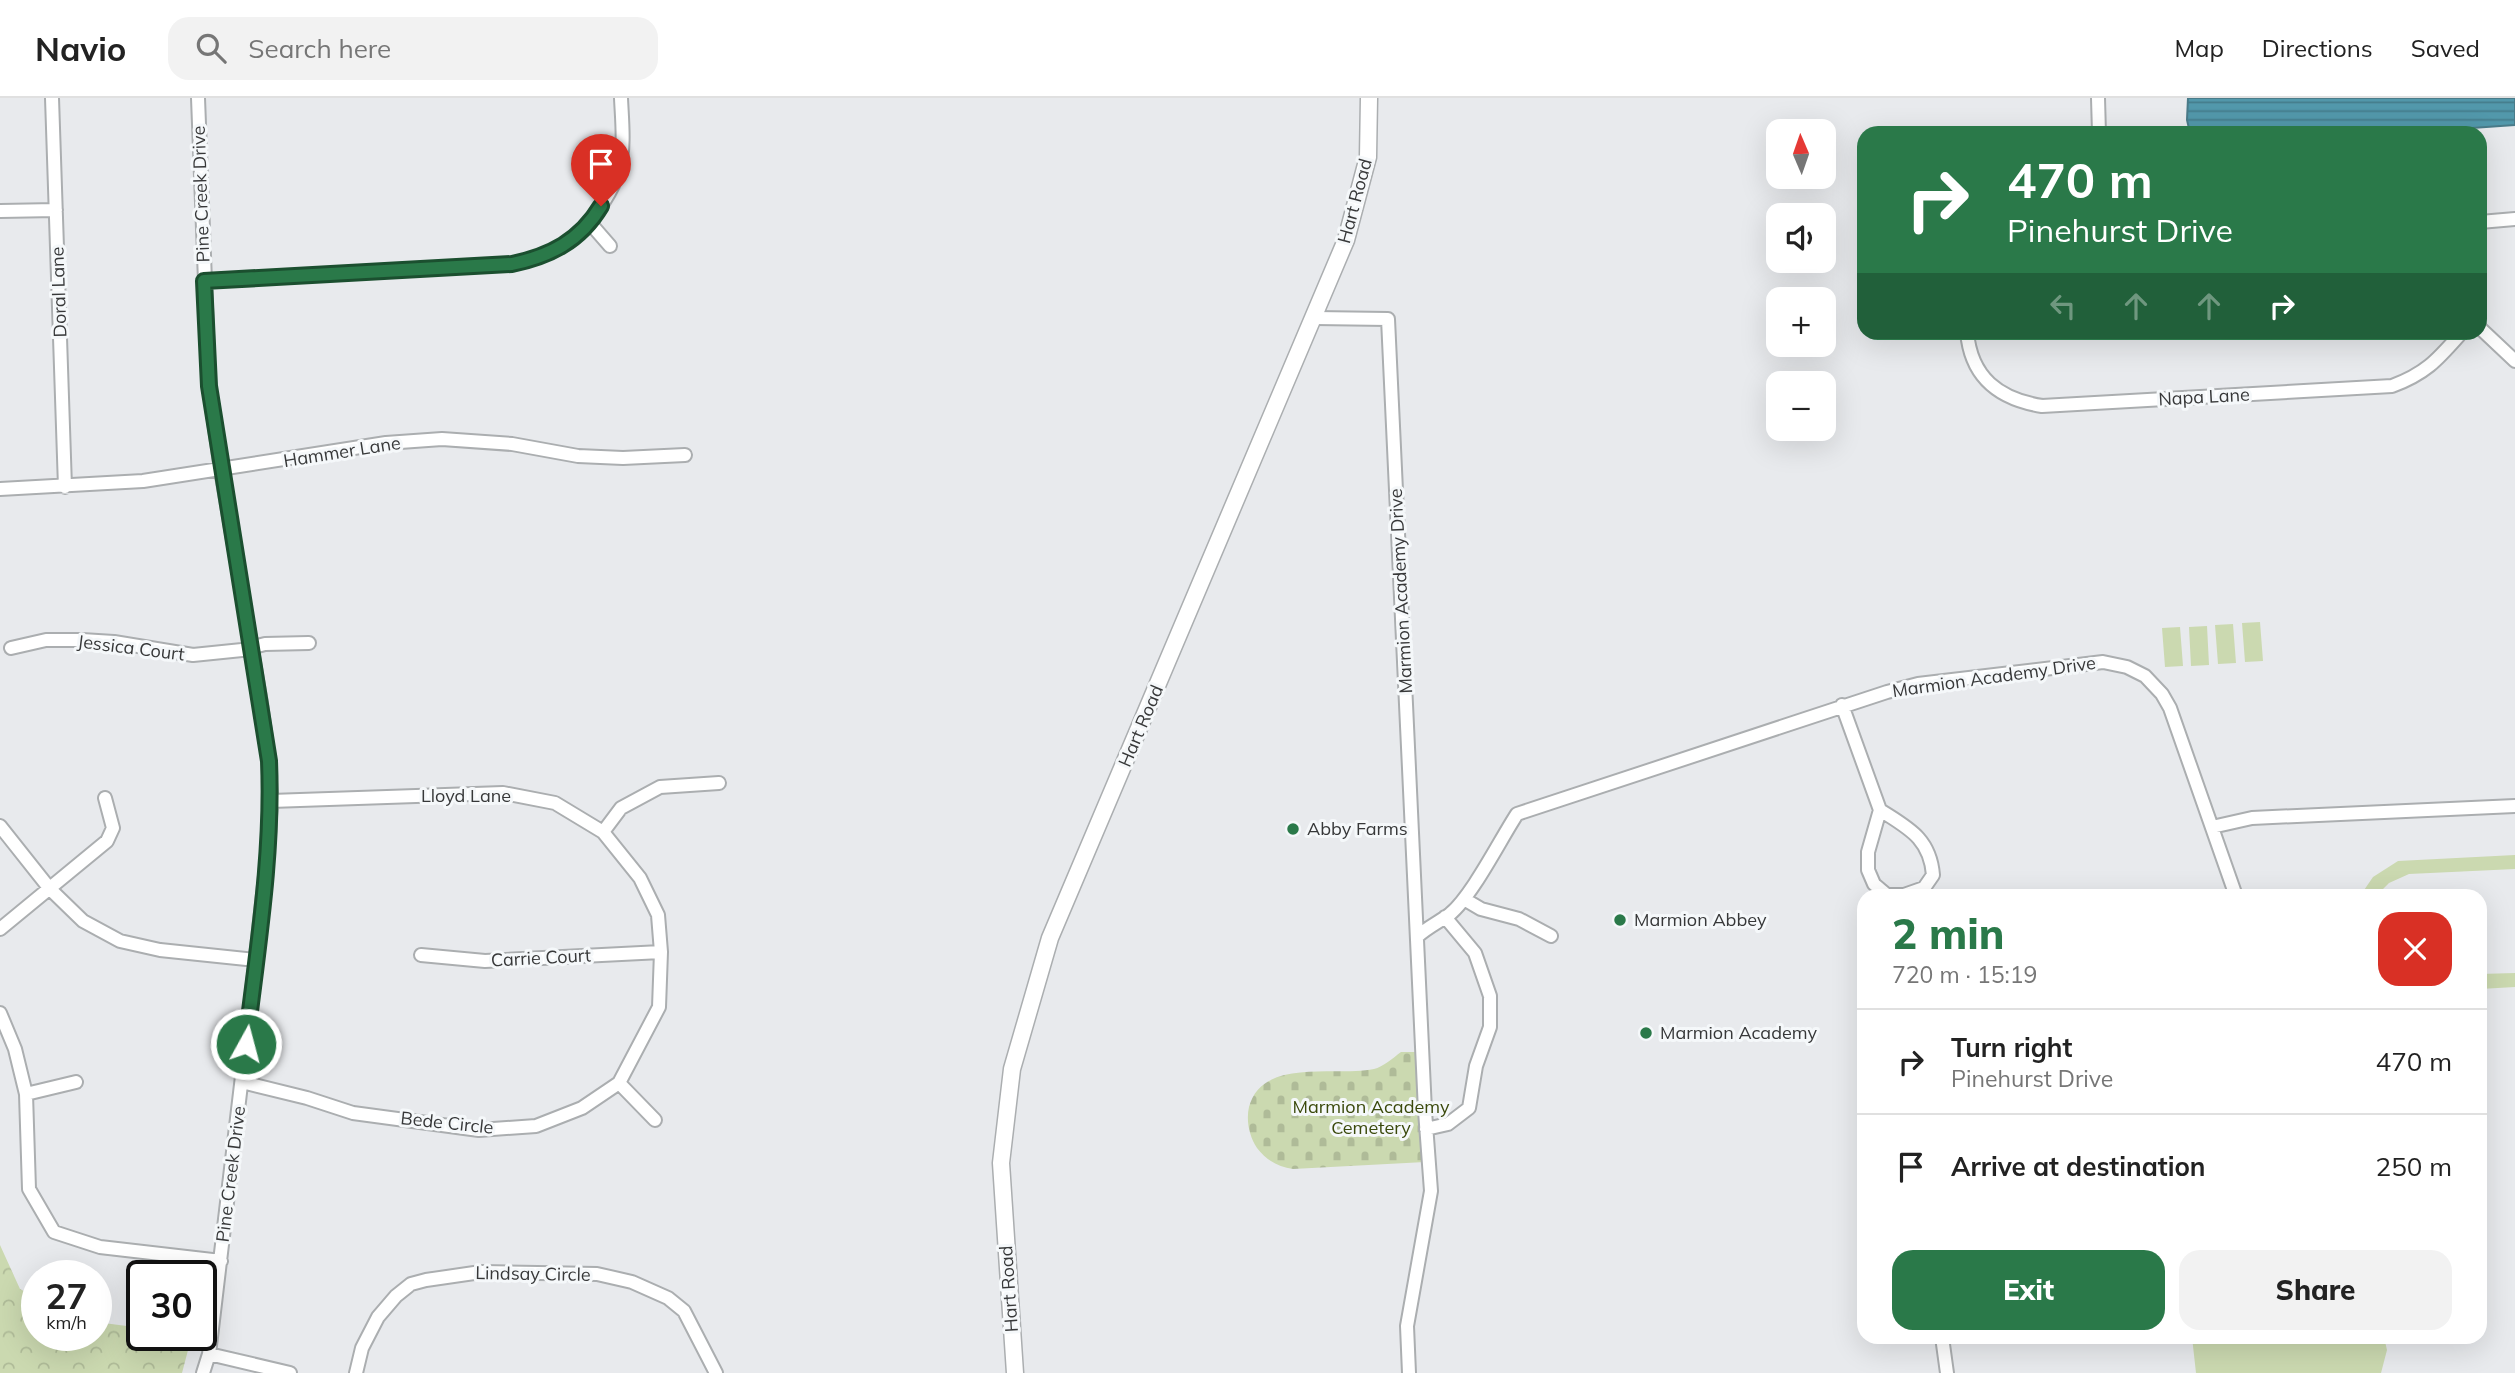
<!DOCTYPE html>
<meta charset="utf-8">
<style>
body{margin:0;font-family:Mulish,sans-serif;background:#f2f2f2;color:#222;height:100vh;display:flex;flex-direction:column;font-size:26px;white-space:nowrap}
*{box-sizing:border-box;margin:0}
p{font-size:23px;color:#767676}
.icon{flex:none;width:38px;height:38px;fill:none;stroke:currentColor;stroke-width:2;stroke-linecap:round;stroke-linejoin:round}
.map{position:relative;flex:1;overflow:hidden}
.side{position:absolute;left:1857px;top:791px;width:630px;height:455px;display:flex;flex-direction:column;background:#fff;border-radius:21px;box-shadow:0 7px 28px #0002}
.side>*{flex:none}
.guide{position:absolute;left:1857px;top:28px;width:630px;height:214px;border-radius:21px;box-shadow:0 7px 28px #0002;background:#2a7949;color:#fff;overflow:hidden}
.needle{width:46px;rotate:358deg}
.fabs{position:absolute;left:1766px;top:21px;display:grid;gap:14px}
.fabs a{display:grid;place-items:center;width:70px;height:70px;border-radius:14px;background:#fff;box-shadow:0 7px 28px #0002;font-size:35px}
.speed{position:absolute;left:21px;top:1162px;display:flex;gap:14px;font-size:35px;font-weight:700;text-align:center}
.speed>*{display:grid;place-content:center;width:91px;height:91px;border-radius:50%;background:#fff;box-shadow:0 7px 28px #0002;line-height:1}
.speed small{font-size:18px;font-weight:400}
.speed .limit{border:4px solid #111;border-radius:10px;background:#fff;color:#111}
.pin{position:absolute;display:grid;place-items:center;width:60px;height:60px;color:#fff;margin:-72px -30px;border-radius:50% 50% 50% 0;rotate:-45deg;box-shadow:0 0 7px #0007}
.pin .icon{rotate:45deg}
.me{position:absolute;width:77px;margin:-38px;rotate:7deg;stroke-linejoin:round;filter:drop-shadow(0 0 5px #0008)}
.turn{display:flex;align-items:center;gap:24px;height:147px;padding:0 35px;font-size:32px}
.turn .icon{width:91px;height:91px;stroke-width:2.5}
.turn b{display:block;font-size:49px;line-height:60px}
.lanes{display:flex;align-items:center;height:66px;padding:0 35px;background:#0003;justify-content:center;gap:35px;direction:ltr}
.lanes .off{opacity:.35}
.round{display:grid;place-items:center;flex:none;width:74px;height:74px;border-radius:21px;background:#f2f2f2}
.summary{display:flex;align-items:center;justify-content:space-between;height:119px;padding:0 35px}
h1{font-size:42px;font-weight:800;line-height:52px;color:#2a7949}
.cta{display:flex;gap:14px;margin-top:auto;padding:14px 35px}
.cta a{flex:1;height:80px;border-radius:21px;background:#2a7949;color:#fff;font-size:28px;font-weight:800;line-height:80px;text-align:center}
.cta a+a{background:#f2f2f2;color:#222}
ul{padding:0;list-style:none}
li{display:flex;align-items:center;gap:21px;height:105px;padding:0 35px;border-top:2px solid #e0e0e0}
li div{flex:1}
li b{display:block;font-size:26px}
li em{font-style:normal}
header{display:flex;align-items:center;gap:42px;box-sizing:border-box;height:98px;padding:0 35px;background:#fff;border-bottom:2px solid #e0e0e0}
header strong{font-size:33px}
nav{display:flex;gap:38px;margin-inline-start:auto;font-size:24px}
.search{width:490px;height:63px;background:#f2f2f2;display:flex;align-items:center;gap:18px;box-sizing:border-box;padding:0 24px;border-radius:21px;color:#767676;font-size:26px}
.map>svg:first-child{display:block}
</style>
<header>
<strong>Navio</strong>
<div class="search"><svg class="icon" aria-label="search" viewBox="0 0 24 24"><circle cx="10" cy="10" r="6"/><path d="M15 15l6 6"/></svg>Search here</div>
<nav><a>Map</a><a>Directions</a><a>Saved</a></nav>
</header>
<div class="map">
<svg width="2515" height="1275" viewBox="0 0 2515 1275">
<defs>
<pattern id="cemetery-stones" width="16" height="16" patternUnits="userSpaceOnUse" patternTransform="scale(1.75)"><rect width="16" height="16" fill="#cbd9b0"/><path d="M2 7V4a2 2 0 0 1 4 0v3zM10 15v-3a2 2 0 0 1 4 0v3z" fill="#afbb98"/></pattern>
<pattern id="park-crowns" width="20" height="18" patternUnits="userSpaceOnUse" patternTransform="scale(1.75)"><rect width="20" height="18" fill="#cbd9b0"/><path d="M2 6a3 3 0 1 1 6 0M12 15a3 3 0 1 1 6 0" fill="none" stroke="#afbb98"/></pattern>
<pattern id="water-rules" width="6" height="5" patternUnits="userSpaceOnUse" patternTransform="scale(1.75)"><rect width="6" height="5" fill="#5298ab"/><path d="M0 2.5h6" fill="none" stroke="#457d8c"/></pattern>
</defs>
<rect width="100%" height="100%" fill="#e8eaed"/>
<!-- cemetery -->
<path fill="url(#cemetery-stones)" d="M 1401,954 L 1418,954 L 1425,1064 L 1293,1071 C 1278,1069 1266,1062 1257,1050 C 1249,1038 1246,1022 1249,1009 C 1262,959 1336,979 1374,971 C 1383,969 1393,960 1401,954 Z"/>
<!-- park -->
<path fill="url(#park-crowns)" d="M 0,1147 L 20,1191 L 37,1200 L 37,1237 L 96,1237 L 96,1224 L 142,1230 L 142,1237 L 192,1237 L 182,1275 L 0,1275 Z"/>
<!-- garden -->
<path fill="#cbd9b0" d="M 2260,524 L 2263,563 L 2245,564 L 2242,525 Z
M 2233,526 L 2236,565 L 2218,566 L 2215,527 Z
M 2207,528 L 2209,567 L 2191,568 L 2189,529 Z
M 2180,529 L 2183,568 L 2165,569 L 2162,530 Z
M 2515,757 L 2515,771 L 2409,776 L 2389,785 L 2376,798 L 2360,798 L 2373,779 L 2398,763 Z
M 2515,875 L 2515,889 L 2480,891 L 2480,876 Z
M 2192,1239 L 2384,1239 L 2387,1252 L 2381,1275 L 2196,1275 Z"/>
<!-- water -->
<path fill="url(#water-rules)" stroke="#4a7b89" stroke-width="2" d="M 2188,0 L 2515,0 L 2515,27 L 2400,35 L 2190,35 L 2187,22 Z"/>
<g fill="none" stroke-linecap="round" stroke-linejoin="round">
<!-- minor casing -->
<g stroke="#abaeb0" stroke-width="16">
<path id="minor" d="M 52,0 L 65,389
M 198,0 L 209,288 L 221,372 L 261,605 L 269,663 L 271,703 L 268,751 L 254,877 L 209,1256 L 203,1275
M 2098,0 L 2099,35
M 0,113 L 56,112
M 2480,124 L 2515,121
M 590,125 L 610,148
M 204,183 L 511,166 C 555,157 580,143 603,105 C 610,94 616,83 619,71 C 625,48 622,23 621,0
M 1315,220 L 1388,221 L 1425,1013 L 1431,1093 L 1407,1228 L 1409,1275
M 2480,230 L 2515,263
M 1967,234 C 1971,280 1999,301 2042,308 L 2392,288 C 2427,275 2438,261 2462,234
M 0,391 L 143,383 L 386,345 L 442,341 L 512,346 L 578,358 L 623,360 L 685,357
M 11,550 L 46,542 L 82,542 L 114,544 L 193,557 L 242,552 L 265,546 L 309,545
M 1842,607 L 1880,712 L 1868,754 L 1868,772 L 1874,786 L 1887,797 L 1904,797 L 1924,790 L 1933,777 C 1930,740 1908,730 1880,712
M 0,728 L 50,791 L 83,823 L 120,843 L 160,852 L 256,862
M 2212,729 L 2252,720 L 2515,708
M 603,734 L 621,710 L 660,689 L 719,685
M 1464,801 L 1481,811 L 1519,821 L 1551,838
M 0,831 L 107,743 L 113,730 L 105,700
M 1418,838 C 1428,829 1439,824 1450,816 C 1472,798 1500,742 1517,716 L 1887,594 L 1918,586 L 2103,564 L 2127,569 L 2145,578 L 2162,596 L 2170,610 L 2236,798
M 421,857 L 485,863 L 661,854
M 0,915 L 15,951 L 26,996 L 29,1091 L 54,1134 L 100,1149 L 221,1163
M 242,984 L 307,1000 L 353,1015 L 479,1032 L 536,1028 L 582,1010 L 619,985 L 659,909 L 661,854 L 658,817 L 640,780 L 603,734 L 555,705 L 503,695 L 271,703
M 619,985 L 655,1022
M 26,996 L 76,984
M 1426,1031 L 1448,1026 L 1469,1010 L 1476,968 L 1490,929 L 1490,898 L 1475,855 L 1445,819
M 1942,1239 L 1947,1275
M 209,1256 L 290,1275
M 356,1275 L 362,1250 L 378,1219 L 396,1198 L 411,1186 L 426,1182 L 481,1174 L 597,1176 L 632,1184 L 668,1200 L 684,1213 L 716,1275"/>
</g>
<!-- tertiary casing -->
<g stroke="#abaeb0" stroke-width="19">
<path id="tertiary" d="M 1015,1275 L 1001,1065 L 1012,971 L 1050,840 L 1346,142 L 1368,59 L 1369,0"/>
</g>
<!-- minor -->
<use href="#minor" stroke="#fff" stroke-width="12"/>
<!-- tertiary -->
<use href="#tertiary" stroke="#fff" stroke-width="16"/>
</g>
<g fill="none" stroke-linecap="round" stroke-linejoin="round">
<!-- route casing -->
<g stroke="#1b4f2f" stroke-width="18">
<path id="route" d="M 246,946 C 257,852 273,758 269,663 L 209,288 L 204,183 L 512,166 C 550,158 580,143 601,108"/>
</g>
<!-- route -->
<use href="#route" stroke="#2a7949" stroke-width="12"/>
</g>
<!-- markers -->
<g fill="#2a7949" stroke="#f5f8fa" stroke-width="2.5">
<circle cx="1293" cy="731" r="7"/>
<circle cx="1620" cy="822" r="7"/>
<circle cx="1646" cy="935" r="7"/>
</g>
<g text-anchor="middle" stroke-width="6" stroke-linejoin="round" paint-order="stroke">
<!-- street labels -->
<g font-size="18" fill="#373839" stroke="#f5f8fa">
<text transform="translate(201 96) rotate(-92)" y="6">Pine Creek Drive</text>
<text transform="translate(1355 103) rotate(-75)" y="6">Hart Road</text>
<text transform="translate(59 194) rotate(-92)" y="6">Doral Lane</text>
<text transform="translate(2204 299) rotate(-3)" y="6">Napa Lane</text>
<text transform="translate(342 354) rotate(-9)" y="6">Hammer Lane</text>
<text transform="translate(1401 493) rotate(-93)" y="6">Marmion Academy Drive</text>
<text transform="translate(131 550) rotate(7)" y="6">Jessica Court</text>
<text transform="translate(1994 579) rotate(-8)" y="6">Marmion Academy Drive</text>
<text transform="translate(1141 628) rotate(-67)" y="6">Hart Road</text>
<text x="466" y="704">Lloyd Lane</text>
<text transform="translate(541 860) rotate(-3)" y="6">Carrie Court</text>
<text transform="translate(447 1025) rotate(6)" y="6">Bede Circle</text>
<text transform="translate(231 1076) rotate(-83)" y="6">Pine Creek Drive</text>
<text transform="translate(533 1176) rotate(1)" y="6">Lindsay Circle</text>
<text transform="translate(1009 1191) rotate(-94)" y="6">Hart Road</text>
</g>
<!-- poi labels -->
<g font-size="18" fill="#373839" stroke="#f5f8fa" text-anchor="start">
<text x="1307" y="737">Abby Farms</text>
<text x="1634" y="828">Marmion Abbey</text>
<text x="1660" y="941">Marmion Academy</text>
</g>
<!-- park labels -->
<g font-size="18" fill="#3a490b" stroke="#f5f8fa">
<text x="1371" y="1015">Marmion Academy<tspan x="1371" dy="21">Cemetery</tspan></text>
</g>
</g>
</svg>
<div class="fabs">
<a><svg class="needle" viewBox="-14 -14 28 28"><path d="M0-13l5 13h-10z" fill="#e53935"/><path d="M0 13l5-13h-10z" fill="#767676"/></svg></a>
<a><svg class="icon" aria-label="sound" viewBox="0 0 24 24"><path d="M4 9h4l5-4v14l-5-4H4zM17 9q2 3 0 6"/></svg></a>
<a>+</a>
<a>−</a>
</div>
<div class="speed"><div>27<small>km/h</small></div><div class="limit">30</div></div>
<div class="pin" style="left:601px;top:108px;background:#d93025"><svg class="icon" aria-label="arrive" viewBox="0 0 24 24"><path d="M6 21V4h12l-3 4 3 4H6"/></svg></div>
<svg class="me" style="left:246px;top:946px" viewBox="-20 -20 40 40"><circle r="17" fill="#2a7949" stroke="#fff" stroke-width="3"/><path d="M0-11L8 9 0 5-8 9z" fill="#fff"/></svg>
<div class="guide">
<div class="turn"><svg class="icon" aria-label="right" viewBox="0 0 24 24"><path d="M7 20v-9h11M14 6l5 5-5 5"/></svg><div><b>470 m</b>Pinehurst Drive</div></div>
<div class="lanes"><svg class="icon off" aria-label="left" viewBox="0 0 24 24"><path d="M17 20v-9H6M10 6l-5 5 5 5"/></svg><svg class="icon off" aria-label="ahead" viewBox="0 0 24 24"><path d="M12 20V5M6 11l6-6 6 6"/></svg><svg class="icon off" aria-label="ahead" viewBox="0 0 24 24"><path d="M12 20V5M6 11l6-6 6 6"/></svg><svg class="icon" aria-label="right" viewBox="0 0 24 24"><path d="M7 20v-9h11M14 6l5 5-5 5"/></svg></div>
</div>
<section class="side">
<div class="summary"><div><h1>2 min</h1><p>720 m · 15:19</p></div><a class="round" style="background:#d93025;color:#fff"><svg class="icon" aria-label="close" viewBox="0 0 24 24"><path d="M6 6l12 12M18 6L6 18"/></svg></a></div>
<ul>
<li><svg class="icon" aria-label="right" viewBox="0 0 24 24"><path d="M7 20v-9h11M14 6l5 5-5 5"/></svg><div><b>Turn right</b><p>Pinehurst Drive</p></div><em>470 m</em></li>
<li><svg class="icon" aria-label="arrive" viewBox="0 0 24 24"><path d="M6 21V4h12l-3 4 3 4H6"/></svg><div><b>Arrive at destination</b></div><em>250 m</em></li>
</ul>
<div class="cta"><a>Exit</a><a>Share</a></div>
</section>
</div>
